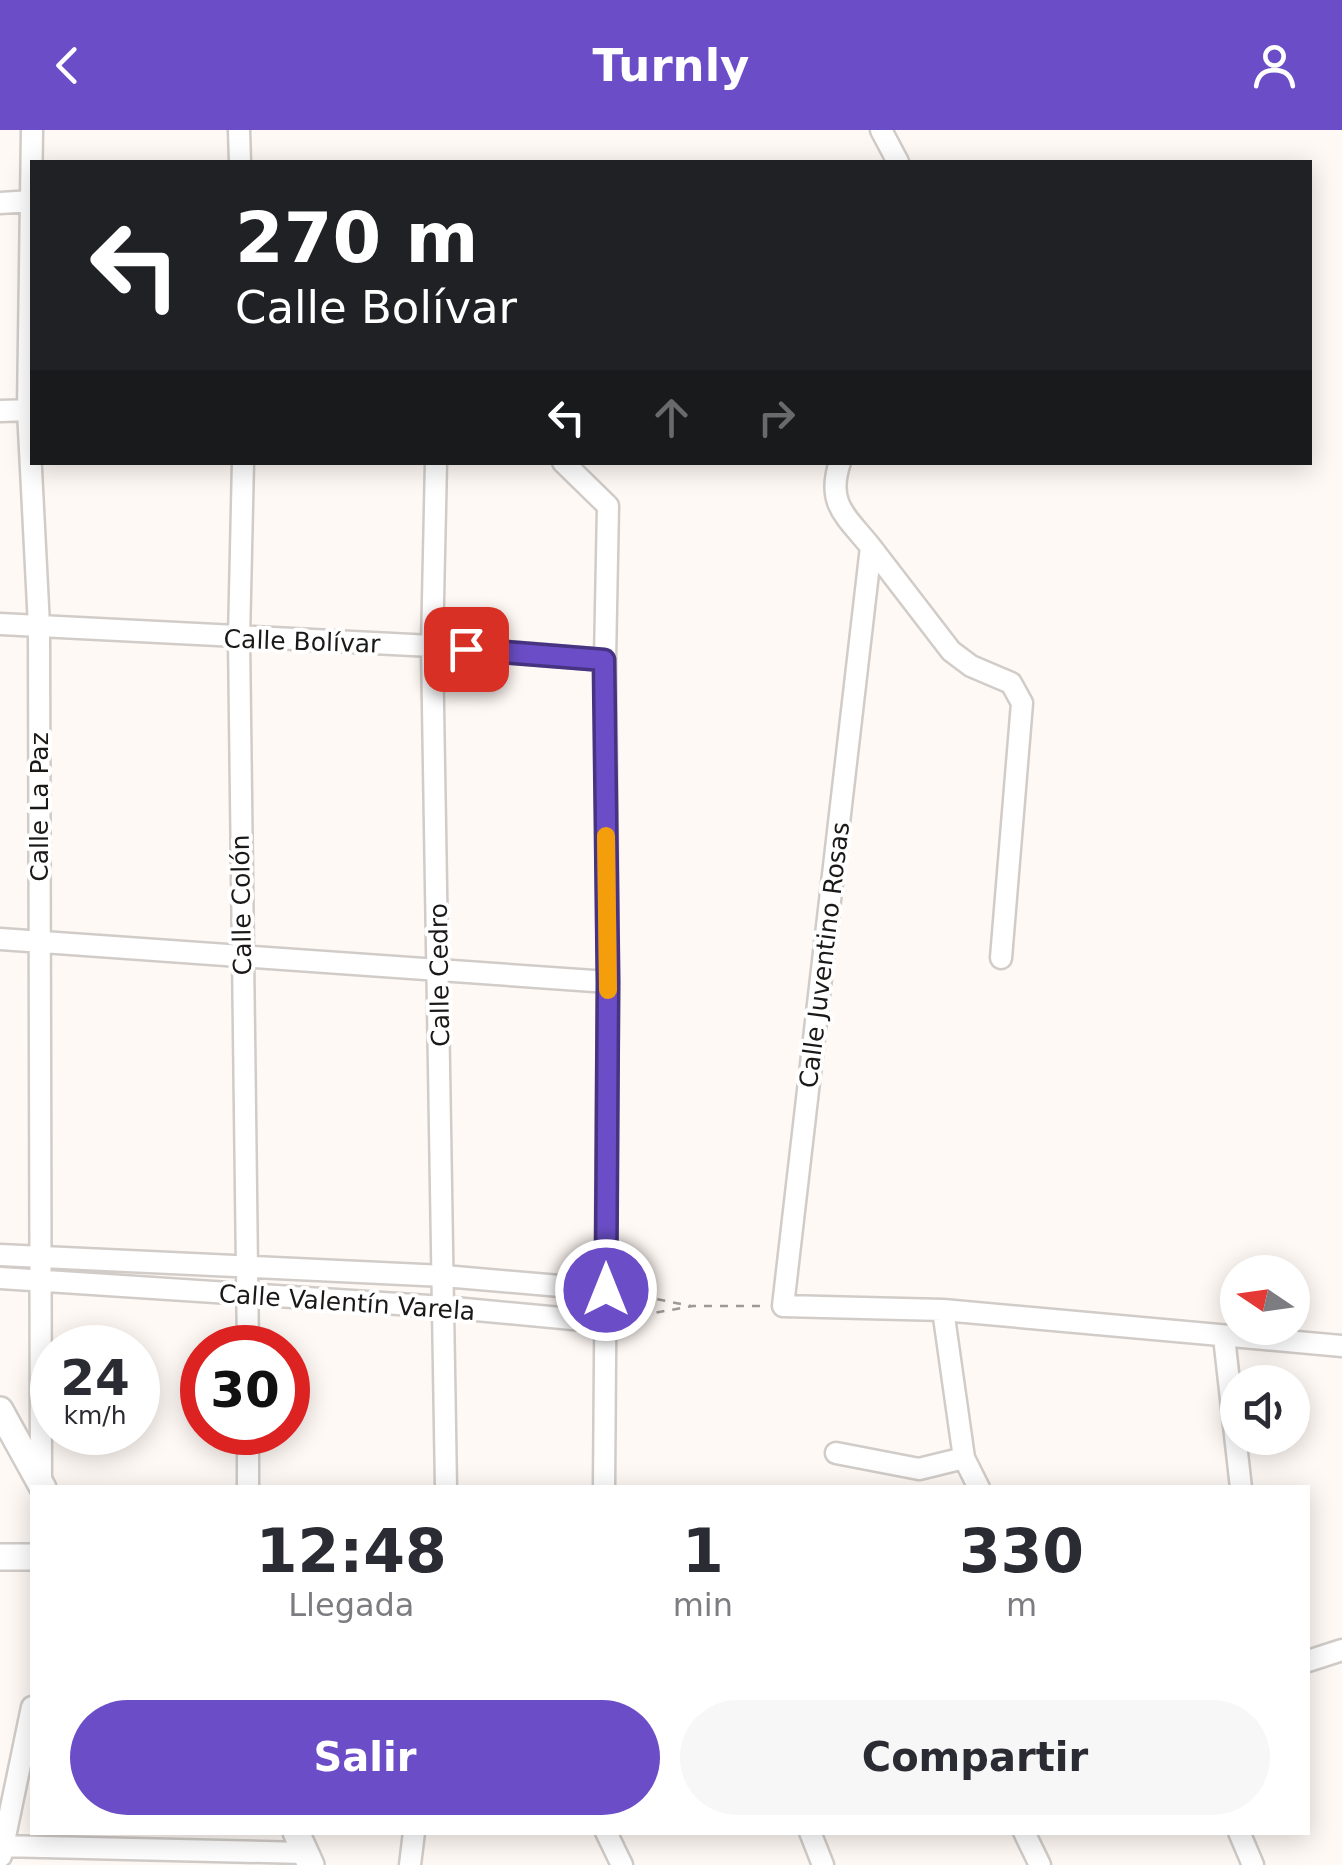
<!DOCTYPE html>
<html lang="es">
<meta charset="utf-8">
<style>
body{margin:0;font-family:"DejaVu Sans",sans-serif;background:#f7f7f7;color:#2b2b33;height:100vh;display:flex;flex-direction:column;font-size:38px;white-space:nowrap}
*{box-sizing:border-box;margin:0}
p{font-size:32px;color:#7c7c81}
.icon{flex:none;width:55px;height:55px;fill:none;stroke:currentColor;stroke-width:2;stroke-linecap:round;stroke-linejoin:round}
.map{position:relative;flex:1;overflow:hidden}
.drawer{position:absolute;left:30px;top:1355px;width:1280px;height:350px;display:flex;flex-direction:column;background:#fff;border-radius:0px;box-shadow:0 5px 25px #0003}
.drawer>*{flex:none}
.hud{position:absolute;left:30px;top:30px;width:1282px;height:305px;border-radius:0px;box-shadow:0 5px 25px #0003;background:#202124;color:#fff;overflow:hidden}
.needle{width:65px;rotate:283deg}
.tools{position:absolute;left:1220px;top:1125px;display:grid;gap:20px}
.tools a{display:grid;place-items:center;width:90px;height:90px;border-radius:50%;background:#fff;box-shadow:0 5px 25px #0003;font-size:50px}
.speed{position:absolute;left:30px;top:1195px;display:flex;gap:20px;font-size:50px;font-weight:700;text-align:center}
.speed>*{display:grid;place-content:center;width:130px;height:130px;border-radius:50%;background:#fff;box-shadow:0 5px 25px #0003;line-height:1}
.speed small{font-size:25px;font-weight:400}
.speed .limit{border:15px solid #d22;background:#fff;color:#111}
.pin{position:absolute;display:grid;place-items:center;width:85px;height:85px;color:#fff;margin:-42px;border-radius:20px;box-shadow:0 5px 15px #0006}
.me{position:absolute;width:110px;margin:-55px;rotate:0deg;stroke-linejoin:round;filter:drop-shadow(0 0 8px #0008)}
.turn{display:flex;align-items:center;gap:35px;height:210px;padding:0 40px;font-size:45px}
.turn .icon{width:130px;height:130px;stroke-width:2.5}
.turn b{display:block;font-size:70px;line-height:85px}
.lanes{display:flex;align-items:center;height:95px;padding:0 40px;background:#0003;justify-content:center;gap:50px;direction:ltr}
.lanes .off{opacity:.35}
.eta{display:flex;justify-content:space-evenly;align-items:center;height:170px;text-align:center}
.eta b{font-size:60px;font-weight:800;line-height:70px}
.primary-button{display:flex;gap:20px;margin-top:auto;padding:20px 40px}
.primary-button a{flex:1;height:115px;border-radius:60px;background:#6b4ec7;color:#fff;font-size:40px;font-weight:800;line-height:115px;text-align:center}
.primary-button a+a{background:#f7f7f7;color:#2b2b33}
header{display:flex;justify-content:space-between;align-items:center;height:130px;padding:0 40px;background:#6b4ec7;color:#fff;font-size:45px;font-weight:800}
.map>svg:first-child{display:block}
</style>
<header><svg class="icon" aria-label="back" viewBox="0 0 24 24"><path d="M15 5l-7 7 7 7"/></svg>Turnly<svg class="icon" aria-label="person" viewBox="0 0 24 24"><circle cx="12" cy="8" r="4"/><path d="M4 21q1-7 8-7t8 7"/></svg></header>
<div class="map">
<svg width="1342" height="1735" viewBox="0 0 1342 1735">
<rect width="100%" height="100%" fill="#fff9f5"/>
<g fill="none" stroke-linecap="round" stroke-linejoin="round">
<!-- minor casing -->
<g stroke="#d1ccc8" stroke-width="25">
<path id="minor" d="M 32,0 L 28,280 L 39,496 L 41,1353
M 239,0 L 240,32
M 881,0 L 898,32
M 0,73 L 32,71
M 0,281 L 32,280
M 243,332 L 239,508 L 248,1218
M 436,332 L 432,516 L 446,1358
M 563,332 L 608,376 L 605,530 L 608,852 L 604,1358
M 840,332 C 826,374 846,386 871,417 L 783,1176 L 943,1180 L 1342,1216
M 871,417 L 951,521 L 971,536 L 1011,553 L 1022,573 L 1001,828
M 0,494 L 432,516 L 605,530
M 0,809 L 608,852
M 0,1125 L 444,1146 L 606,1160
M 0,1148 L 444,1177 L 604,1192
M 943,1180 L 964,1328 L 979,1358
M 1224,1207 L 1241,1358
M 836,1323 L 919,1339 L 964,1328
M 248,1358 L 248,1302
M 1308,1531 L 1342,1520
M 606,1702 L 622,1735
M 810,1702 L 823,1735
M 1024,1702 L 1040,1735
M 1239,1702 L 1253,1735
M 0,1716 L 305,1723
M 1,1726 L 32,1577
M 410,1735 L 414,1702"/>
</g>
<!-- tertiary casing -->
<g stroke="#d1ccc8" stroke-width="30">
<path id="tertiary" d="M 0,1280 L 43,1358
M 0,1427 L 32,1427
M 296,1702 L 311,1735"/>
</g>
<!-- path -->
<path stroke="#9e9997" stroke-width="2.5" stroke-dasharray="8 8" stroke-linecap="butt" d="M 626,1163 L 691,1176
M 625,1188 L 693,1176 L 766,1176"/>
<!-- minor -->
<use href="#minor" stroke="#fff" stroke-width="20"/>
<!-- tertiary -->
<use href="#tertiary" stroke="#fff" stroke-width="25"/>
</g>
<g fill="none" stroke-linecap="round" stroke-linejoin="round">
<!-- route casing -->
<g stroke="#463381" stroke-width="25">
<path id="route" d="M 466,519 L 604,530 L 608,852 L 606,1160"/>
</g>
<!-- route -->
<use href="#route" stroke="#6b4ec7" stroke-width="18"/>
<!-- slow -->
<path stroke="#f59e0b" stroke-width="18" d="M 606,706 L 608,860"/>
</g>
<g text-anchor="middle" stroke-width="8" stroke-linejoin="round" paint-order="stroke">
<!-- street labels -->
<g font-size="25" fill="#1b1918" stroke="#fff">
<text transform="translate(302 511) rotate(2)" y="9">Calle Bolívar</text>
<text transform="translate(39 677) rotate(-90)" y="9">Calle La Paz</text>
<text transform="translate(241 775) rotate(-91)" y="9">Calle Colón</text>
<text transform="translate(824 825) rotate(-83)" y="9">Calle Juventino Rosas</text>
<text transform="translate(439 845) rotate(-91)" y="9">Calle Cedro</text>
<text transform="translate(347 1172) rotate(4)" y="9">Calle Valentín Varela</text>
</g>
</g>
</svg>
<div class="tools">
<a><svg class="needle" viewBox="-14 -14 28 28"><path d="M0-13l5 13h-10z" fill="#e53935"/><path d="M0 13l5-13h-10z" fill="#7c7c81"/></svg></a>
<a><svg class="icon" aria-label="sound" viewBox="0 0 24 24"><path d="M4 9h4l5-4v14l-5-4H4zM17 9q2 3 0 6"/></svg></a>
</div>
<div class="speed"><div>24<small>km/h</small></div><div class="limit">30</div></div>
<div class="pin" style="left:466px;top:519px;background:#d93025"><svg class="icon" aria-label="arrive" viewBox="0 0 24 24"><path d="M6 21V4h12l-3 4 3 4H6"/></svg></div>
<svg class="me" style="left:606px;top:1160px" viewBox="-20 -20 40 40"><circle r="17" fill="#6b4ec7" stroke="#fff" stroke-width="3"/><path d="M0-11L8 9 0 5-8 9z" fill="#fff"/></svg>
<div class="hud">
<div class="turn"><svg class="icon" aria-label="left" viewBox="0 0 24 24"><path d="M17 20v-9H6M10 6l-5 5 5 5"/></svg><div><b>270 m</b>Calle Bolívar</div></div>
<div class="lanes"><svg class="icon" aria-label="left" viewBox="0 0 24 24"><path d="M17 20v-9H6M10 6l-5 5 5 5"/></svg><svg class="icon off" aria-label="ahead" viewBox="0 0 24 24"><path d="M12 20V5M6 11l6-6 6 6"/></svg><svg class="icon off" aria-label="right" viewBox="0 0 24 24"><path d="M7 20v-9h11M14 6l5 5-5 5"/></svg></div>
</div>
<section class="drawer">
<div class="eta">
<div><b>12:48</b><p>Llegada</p></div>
<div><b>1</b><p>min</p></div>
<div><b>330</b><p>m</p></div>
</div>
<div class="primary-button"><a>Salir</a><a>Compartir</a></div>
</section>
</div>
